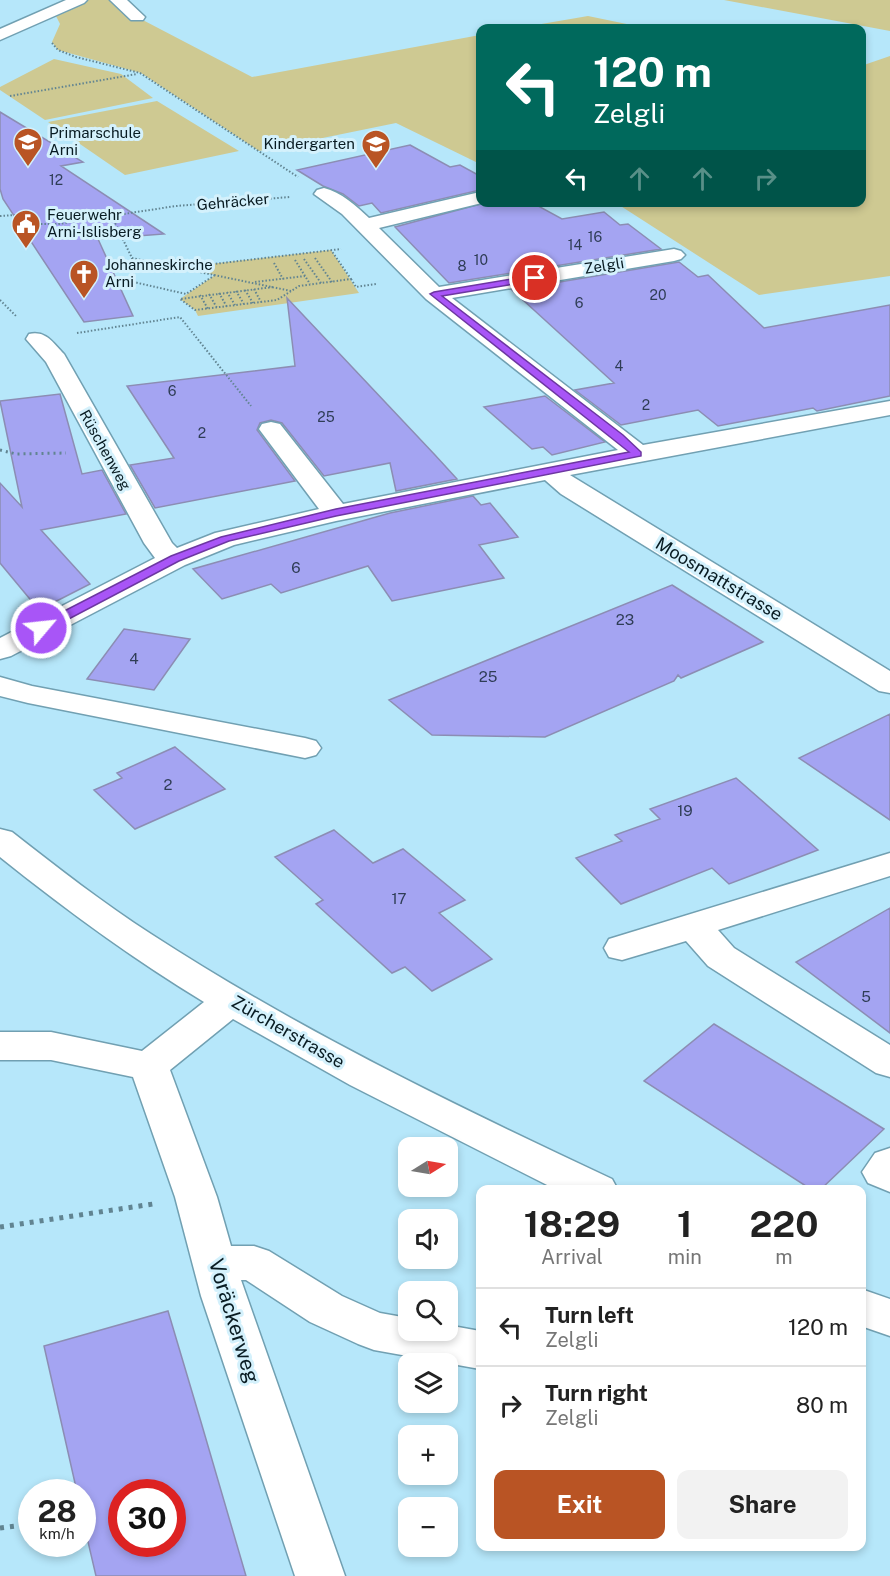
<!DOCTYPE html>
<meta charset="utf-8">
<style>
body{margin:0;font-family:"Public Sans",sans-serif;background:#f2f2f2;color:#222;height:100vh;display:flex;flex-direction:column;font-size:22px;white-space:nowrap}
*{box-sizing:border-box;margin:0}
p{font-size:20px;color:#767676}
.icon{flex:none;width:33px;height:33px;fill:none;stroke:currentColor;stroke-width:2;stroke-linecap:round;stroke-linejoin:round}
.map{position:relative;flex:1;overflow:hidden}
.sheet{position:absolute;left:476px;top:1185px;width:390px;height:366px;display:flex;flex-direction:column;background:#fff;border-radius:12px;box-shadow:0 3px 9px #0003}
.sheet>*{flex:none}
.hud{position:absolute;left:476px;top:24px;width:390px;height:183px;border-radius:12px;box-shadow:0 3px 9px #0003;background:#00695c;color:#fff;overflow:hidden}
.needle{width:39px;rotate:79deg}
.tools{position:absolute;left:398px;top:1137px;display:grid;gap:12px}
.tools a{display:grid;place-items:center;width:60px;height:60px;border-radius:12px;background:#fff;box-shadow:0 3px 9px #0003;font-size:30px}
.speed{position:absolute;left:18px;top:1479px;display:flex;gap:12px;font-size:30px;font-weight:700;text-align:center}
.speed>*{display:grid;place-content:center;width:78px;height:78px;border-radius:50%;background:#fff;box-shadow:0 3px 9px #0003;line-height:1}
.speed small{font-size:15px;font-weight:400}
.speed .limit{border:9px solid #d22;background:#fff;color:#111}
.pin{position:absolute;display:grid;place-items:center;width:51px;height:51px;color:#fff;margin:-26px;border:3px solid #fff;border-radius:50%;box-shadow:0 2px 6px #0007}
.me{position:absolute;width:66px;margin:-33px;rotate:62deg;stroke-linejoin:round;filter:drop-shadow(0 0 4px #0008)}
.turn{display:flex;align-items:center;gap:21px;height:126px;padding:0 18px;font-size:27px}
.turn .icon{width:78px;height:78px;stroke-width:2.5}
.turn b{display:block;font-size:42px;line-height:51px}
.lanes{display:flex;align-items:center;height:57px;padding:0 18px;background:#0003;justify-content:center;gap:30px;direction:ltr}
.lanes .off{opacity:.35}
.eta{display:flex;justify-content:space-evenly;align-items:center;height:102px;text-align:center}
.eta b{font-size:36px;font-weight:700;line-height:42px}
.primary-button{display:flex;gap:12px;margin-top:auto;padding:12px 18px}
.primary-button a{flex:1;height:69px;border-radius:12px;background:#b95424;color:#fff;font-size:24px;font-weight:700;line-height:69px;text-align:center}
.primary-button a+a{background:#f2f2f2;color:#222}
ul{padding:0;list-style:none}
li{display:flex;align-items:center;gap:18px;height:78px;padding:0 18px;border-top:2px solid #e0e0e0}
li div{flex:1}
li b{display:block;font-size:22px}
li em{font-style:normal}
.map>svg:first-child{display:block}
</style>
<div class="map">
<svg width="890" height="1576" viewBox="0 0 890 1576">
<rect width="100%" height="100%" fill="#b6e7fa"/>
<!-- green -->
<path fill="#cec992" d="M 79,0 L 118,0 L 137,17 L 252,77 L 480,35 L 480,164 L 396,123 L 259,151 L 141,73 L 58,50 L 52,42 L 60,24 L 56,16 L 44,14 Z
M 724,0 L 890,0 L 890,31 Z
M 588,16 L 646,28 L 518,28 Z
M 890,56 L 890,276 L 759,295 L 616,203 L 861,202 L 861,66 Z
M 54,59 L 121,74 L 153,98 L 45,120 L 0,90 L 0,87 Z
M 157,101 L 239,151 L 125,175 L 48,122 Z
M 331,250 L 359,293 L 198,316 L 195,310 L 180,299 L 215,275 L 184,267 Z"/>
<!-- building -->
<path fill="#a4a4f2" stroke="#8c8db3" stroke-width="1.5" fill-rule="evenodd" d="M 0,112 L 83,162 L 61,166 L 164,234 L 98,239 L 133,316 L 84,322 L 3,199 L 0,189 Z
M 410,145 L 450,167 L 460,165 L 480,176 L 480,190 L 381,213 L 372,203 L 359,206 L 343,194 L 323,186 L 297,170 Z
M 488,202 L 531,202 L 562,219 L 604,212 L 620,225 L 628,224 L 661,249 L 449,283 L 395,227 Z
M 679,262 L 698,277 L 708,275 L 764,328 L 890,305 L 890,396 L 817,411 L 813,408 L 718,426 L 698,410 L 621,425 L 575,390 L 614,383 L 512,290 Z
M 287,298 L 435,455 L 457,479 L 396,491 L 390,463 L 324,476 L 282,423 L 271,420 L 260,423 L 257,430 L 295,481 L 155,508 L 130,465 L 174,458 L 127,386 L 295,366 Z
M 60,394 L 82,474 L 102,470 L 126,514 L 41,530 L 90,584 L 39,610 L 0,563 L 0,483 L 22,507 L 0,401 Z
M 545,396 L 605,442 L 552,455 L 543,447 L 532,449 L 484,407 Z
M 473,496 L 481,505 L 490,503 L 518,537 L 479,545 L 504,578 L 392,601 L 368,566 L 281,593 L 271,584 L 222,599 L 193,569 L 390,513 Z
M 672,585 L 763,642 L 681,678 L 678,675 L 674,681 L 545,737 L 432,735 L 389,700 Z
M 124,629 L 190,639 L 154,690 L 87,679 Z
M 890,714 L 890,820 L 799,758 Z
M 175,747 L 225,789 L 135,829 L 94,790 L 122,778 L 117,773 Z
M 736,778 L 818,850 L 729,884 L 712,868 L 621,904 L 576,858 L 622,841 L 615,835 L 660,819 L 650,809 Z
M 334,830 L 373,863 L 403,849 L 465,900 L 439,913 L 492,959 L 432,991 L 405,967 L 392,973 L 316,904 L 323,900 L 275,857 Z
M 890,908 L 890,1033 L 796,962 Z
M 714,1024 L 884,1129 L 820,1190 L 812,1190 L 644,1081 Z
M 168,1311 L 201,1422 L 246,1576 L 96,1576 L 82,1516 L 82,1492 L 77,1492 L 44,1346 ZM 122,1492 L 172,1492 L 172,1544 L 122,1544 Z"/>
<g fill="none" stroke-linecap="round" stroke-linejoin="round">
<!-- minor casing -->
<g stroke="#71a0b2" stroke-width="3">
<path id="minor" d="M 66,0 L 87,0 L 84,3 L 0,40 L 0,29 Z
M 110,0 L 127,0 L 145,17 L 143,20 L 131,20 Z
M 324,188 C 341,192 356,206 369,218 L 480,192 L 480,202 L 486,202 L 379,228 L 439,287 L 674,249 L 681,251 L 685,255 L 681,259 L 674,261 L 452,298 L 643,445 L 890,401 L 890,415 L 570,475 L 890,671 L 890,693 L 879,691 L 561,494 L 545,480 L 336,521 L 234,545 L 185,565 L 11,656 L 0,659 L 0,638 L 155,558 L 144,543 L 46,362 L 26,339 L 29,334 C 46,330 53,343 64,354 L 172,543 L 177,548 L 215,533 L 319,509 L 259,429 L 262,424 L 271,422 L 280,424 L 343,504 L 618,450 L 426,299 L 342,214 L 314,194 L 317,190 Z
M 0,677 L 32,686 L 305,738 L 316,741 L 321,748 L 316,755 L 305,758 L 28,703 L 0,696 Z
M 0,829 L 12,832 C 58,868 103,903 151,934 C 297,1029 454,1105 612,1179 L 618,1190 L 557,1190 L 350,1085 L 233,1019 L 170,1070 L 217,1197 L 231,1246 L 254,1246 L 269,1251 L 342,1296 L 380,1313 L 408,1318 L 408,1330 L 447,1330 L 447,1325 L 480,1331 L 480,1369 L 374,1350 L 358,1344 L 310,1322 L 246,1280 L 241,1280 L 345,1576 L 295,1576 L 201,1296 L 175,1197 L 133,1077 L 51,1060 L 0,1060 L 0,1032 L 51,1032 L 142,1051 L 204,1002 C 133,959 65,909 0,857 Z
M 890,853 L 890,876 L 718,930 L 734,948 L 890,1045 L 890,1077 L 876,1073 L 708,966 L 686,941 L 622,960 L 609,957 L 604,948 L 609,939 Z
M 890,1148 L 890,1192 L 868,1183 L 862,1172 L 875,1153 Z
M 861,1289 L 890,1299 L 890,1336 L 861,1326 Z"/>
</g>
<!-- path-far2 -->
<path stroke="#618491" stroke-width="2" stroke-dasharray="1.5 2" stroke-linecap="butt" d="M 52,43 L 58,50 L 76,57 L 140,73 L 298,177
M 10,96 L 137,74
M 0,216 L 14,215 L 31,219 L 32,224 L 58,224 L 176,206 L 290,197
M 112,217 L 132,258 L 291,291
M 132,258 L 133,276 L 125,280 L 186,294 L 215,275
M 315,258 L 332,282
M 304,259 L 321,283
M 295,260 L 310,284
M 274,263 L 283,279
M 188,267 L 341,249
M 351,279 L 356,287 L 376,284
M 255,282 L 305,276
M 273,287 L 180,299 L 195,310 L 277,300 L 299,286 L 351,279 L 331,250
M 254,289 L 261,302
M 245,290 L 253,303
M 236,291 L 244,304
M 227,292 L 235,305
M 219,293 L 227,307
M 209,294 L 217,308
M 200,295 L 208,309
M 0,300 L 17,317
M 77,333 L 180,317 L 251,406"/>
<!-- path-far1 -->
<path stroke="#618491" stroke-width="3" stroke-dasharray="2 4" stroke-linecap="butt" d="M 0,450 L 16,454 L 66,453"/>
<!-- path -->
<path stroke="#618491" stroke-width="5" stroke-dasharray="4 6" stroke-linecap="butt" d="M 0,1227 L 153,1204
M 0,1528 L 32,1524"/>
<!-- minor -->
<use href="#minor" fill="#fff" fill-rule="evenodd"/>
</g>
<!-- route -->
<path fill="#a855f7" stroke="#6d37a1" stroke-width="1.5" d="M 535,275 L 538,276 L 538,280 L 442,296 L 623,435 L 641,452 L 641,456 L 336,516 L 229,541 L 179,561 L 46,631 L 37,631 L 37,625 L 171,556 L 221,537 L 336,509 L 629,452 L 430,294 L 434,292 Z"/>
<!-- icons -->
<defs>
<g id="school-pin" transform="scale(1.5)"><path d="M0 17L-7.5 6A9.5 9.5 0 1 1 7.5 6Z" fill="#b95424" stroke="#d4f1fc"/><path d="M0-5L7-2L0 1L-7-2ZM-4 1L0 2.5L4 1V4Q0 6-4 4Z" fill="#fff"/></g>
<g id="civic-pin" transform="scale(1.5)"><path d="M0 17L-7.5 6A9.5 9.5 0 1 1 7.5 6Z" fill="#b95424" stroke="#d4f1fc"/><path d="M-.6-6.5H3V-4.5H.6V-3L4-1V1h2V6H-6V1h2V-1L-.6-3ZM-1.2 2.5V6h2.4V2.5Z" fill="#fff"/></g>
<g id="church-pin" transform="scale(1.5)"><path d="M0 17L-7.5 6A9.5 9.5 0 1 1 7.5 6Z" fill="#b95424" stroke="#d4f1fc"/><path d="M-1.2-6h2.4v3.5h3.3v2.4h-3.3V6h-2.4V-.1h-3.3v-2.4h3.3Z" fill="#fff"/></g>
</defs>
<g fill-rule="evenodd">
<use href="#school-pin" x="28" y="142"/>
<use href="#school-pin" x="376" y="144"/>
<use href="#civic-pin" x="26" y="224"/>
<use href="#church-pin" x="84" y="274"/>
</g>
<g text-anchor="middle" stroke-width="6" stroke-linejoin="round" paint-order="stroke">
<!-- far-number labels -->
<g font-size="14" fill="#2f3d56">
<text x="56" y="185">12</text>
<text x="595" y="242">16</text>
<text x="575" y="250">14</text>
<text x="481" y="265">10</text>
<text x="462" y="271">8</text>
<text x="658" y="300">20</text>
<text x="579" y="308">6</text>
<text x="619" y="371">4</text>
<text x="172" y="396">6</text>
<text x="646" y="410">2</text>
<text x="326" y="422">25</text>
<text x="202" y="438">2</text>
</g>
<!-- far-poi labels -->
<g font-size="15" fill="#081b22" stroke="#d4f1fc" text-anchor="start">
<text x="49" y="138">Primarschule<tspan x="49" dy="17">Arni</tspan></text>
<text x="355" y="149" text-anchor="end">Kindergarten</text>
<text x="47" y="220">Feuerwehr<tspan x="47" dy="17">Arni-Islisberg</tspan></text>
<text x="105" y="270">Johanneskirche<tspan x="105" dy="17">Arni</tspan></text>
</g>
<!-- far-street labels -->
<g font-size="15" fill="#081b22" stroke="#d4f1fc">
<text transform="translate(233 202) rotate(-5)" y="5">Gehräcker</text>
<text transform="translate(604 266) rotate(-9)" y="5">Zelgli</text>
<text transform="translate(105 450) rotate(61)" y="5">Rüschenweg</text>
</g>
<!-- number labels -->
<g font-size="15" fill="#2f3d56">
<text x="296" y="573">6</text>
<text x="625" y="625">23</text>
<text x="134" y="664">4</text>
<text x="488" y="682">25</text>
<text x="168" y="790">2</text>
<text x="685" y="816">19</text>
<text x="399" y="904">17</text>
<text x="866" y="1002">5</text>
</g>
<!-- street labels -->
<g font-size="18" fill="#081b22" stroke="#d4f1fc">
<text transform="translate(719 579) rotate(31)" y="6">Moosmattstrasse</text>
<text transform="translate(288 1032) rotate(30)" y="6">Zürcherstrasse</text>
</g>
<!-- near-street labels -->
<g font-size="21" fill="#081b22" stroke="#d4f1fc">
<text transform="translate(234 1321) rotate(73)" y="7">Voräckerweg</text>
</g>
</g>
</svg>
<div class="tools">
<a><svg class="needle" viewBox="-14 -14 28 28"><path d="M0-13l5 13h-10z" fill="#e53935"/><path d="M0 13l5-13h-10z" fill="#767676"/></svg></a>
<a><svg class="icon" aria-label="sound" viewBox="0 0 24 24"><path d="M4 9h4l5-4v14l-5-4H4zM17 9q2 3 0 6"/></svg></a>
<a><svg class="icon" aria-label="search" viewBox="0 0 24 24"><circle cx="10" cy="10" r="6"/><path d="M15 15l6 6"/></svg></a>
<a><svg class="icon" aria-label="layers" viewBox="0 0 24 24"><path d="M12 4l9 5-9 5-9-5zM3 14l9 5 9-5"/></svg></a>
<a>+</a>
<a>−</a>
</div>
<div class="speed"><div>28<small>km/h</small></div><div class="limit">30</div></div>
<div class="pin" style="left:535px;top:278px;background:#d93025"><svg class="icon" aria-label="arrive" viewBox="0 0 24 24"><path d="M6 21V4h12l-3 4 3 4H6"/></svg></div>
<svg class="me" style="left:41px;top:628px" viewBox="-20 -20 40 40"><circle r="17" fill="#a855f7" stroke="#fff" stroke-width="3"/><path d="M0-11L8 9 0 5-8 9z" fill="#fff"/></svg>
<div class="hud">
<div class="turn"><svg class="icon" aria-label="left" viewBox="0 0 24 24"><path d="M17 20v-9H6M10 6l-5 5 5 5"/></svg><div><b>120 m</b>Zelgli</div></div>
<div class="lanes"><svg class="icon" aria-label="left" viewBox="0 0 24 24"><path d="M17 20v-9H6M10 6l-5 5 5 5"/></svg><svg class="icon off" aria-label="ahead" viewBox="0 0 24 24"><path d="M12 20V5M6 11l6-6 6 6"/></svg><svg class="icon off" aria-label="ahead" viewBox="0 0 24 24"><path d="M12 20V5M6 11l6-6 6 6"/></svg><svg class="icon off" aria-label="right" viewBox="0 0 24 24"><path d="M7 20v-9h11M14 6l5 5-5 5"/></svg></div>
</div>
<section class="sheet">
<div class="eta">
<div><b>18:29</b><p>Arrival</p></div>
<div><b>1</b><p>min</p></div>
<div><b>220</b><p>m</p></div>
</div>
<ul>
<li><svg class="icon" aria-label="left" viewBox="0 0 24 24"><path d="M17 20v-9H6M10 6l-5 5 5 5"/></svg><div><b>Turn left</b><p>Zelgli</p></div><em>120 m</em></li>
<li><svg class="icon" aria-label="right" viewBox="0 0 24 24"><path d="M7 20v-9h11M14 6l5 5-5 5"/></svg><div><b>Turn right</b><p>Zelgli</p></div><em>80 m</em></li>
</ul>
<div class="primary-button"><a>Exit</a><a>Share</a></div>
</section>
</div>
